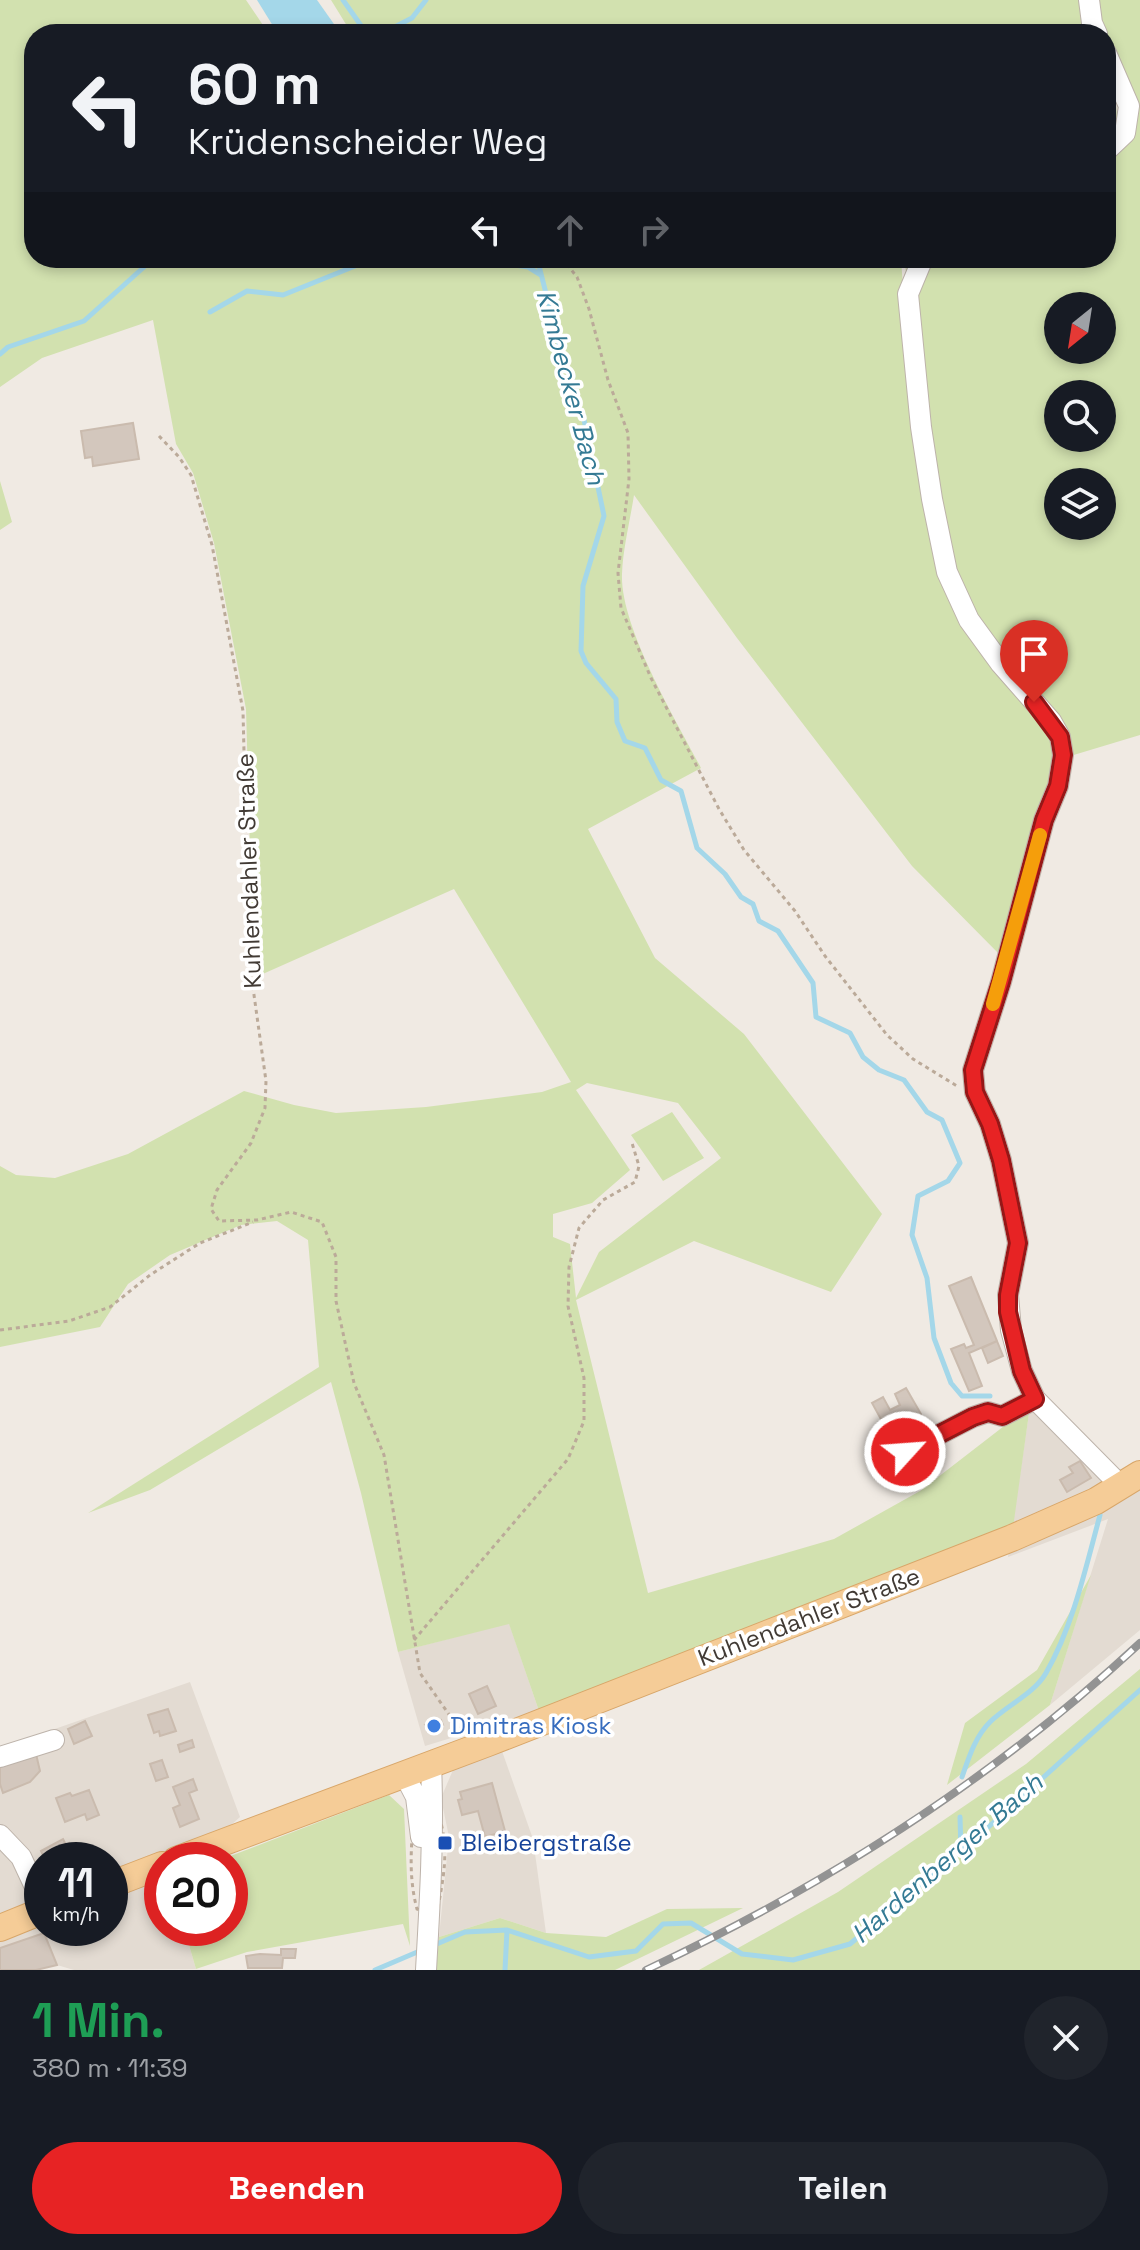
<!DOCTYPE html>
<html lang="de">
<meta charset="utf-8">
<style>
body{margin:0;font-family:"Space Grotesk",sans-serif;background:#20242c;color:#f1f3f6;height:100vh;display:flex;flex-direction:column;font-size:30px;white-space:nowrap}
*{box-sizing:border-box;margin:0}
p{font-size:26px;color:#9ea1a6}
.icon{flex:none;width:44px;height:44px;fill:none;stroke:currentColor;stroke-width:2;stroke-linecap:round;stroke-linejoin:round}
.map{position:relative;height:1970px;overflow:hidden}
.sheet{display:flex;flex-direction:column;background:#171b24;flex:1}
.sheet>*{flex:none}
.hud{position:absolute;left:24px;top:24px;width:1092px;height:244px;border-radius:32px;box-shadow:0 4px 12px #0003;background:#171b24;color:#f1f3f6;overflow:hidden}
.needle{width:52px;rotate:210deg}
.tools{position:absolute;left:1044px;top:292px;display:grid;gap:16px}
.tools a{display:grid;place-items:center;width:72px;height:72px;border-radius:50%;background:#171b24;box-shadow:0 4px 12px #0003;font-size:40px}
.speed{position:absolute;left:24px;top:1842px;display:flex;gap:16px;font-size:40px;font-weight:700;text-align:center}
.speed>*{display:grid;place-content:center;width:104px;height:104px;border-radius:50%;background:#171b24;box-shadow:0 4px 12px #0003;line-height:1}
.speed small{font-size:20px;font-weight:400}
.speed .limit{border:12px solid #d22;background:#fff;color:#111}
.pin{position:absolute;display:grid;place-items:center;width:68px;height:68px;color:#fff;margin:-82px -34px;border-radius:50% 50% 50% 0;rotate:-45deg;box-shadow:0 0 8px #0007}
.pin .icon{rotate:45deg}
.me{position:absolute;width:88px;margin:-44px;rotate:64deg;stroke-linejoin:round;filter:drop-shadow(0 0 6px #0008)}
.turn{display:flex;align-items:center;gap:28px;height:168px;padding:0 32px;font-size:36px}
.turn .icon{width:104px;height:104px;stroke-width:2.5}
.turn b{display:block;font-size:56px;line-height:68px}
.lanes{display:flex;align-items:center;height:76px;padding:0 32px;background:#0003;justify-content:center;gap:40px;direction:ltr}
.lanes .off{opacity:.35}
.round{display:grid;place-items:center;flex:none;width:84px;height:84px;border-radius:42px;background:#20242c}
.headline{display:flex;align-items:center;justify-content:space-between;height:136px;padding:0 32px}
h1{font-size:48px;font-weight:800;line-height:60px;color:#1e9e55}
.primary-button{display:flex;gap:16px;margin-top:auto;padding:16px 32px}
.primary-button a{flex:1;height:92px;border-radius:48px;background:#e72324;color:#fff;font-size:32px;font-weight:800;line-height:92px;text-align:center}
.primary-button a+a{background:#20242c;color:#f1f3f6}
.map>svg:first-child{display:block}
</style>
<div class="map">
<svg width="1140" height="1970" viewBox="0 0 1140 1970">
<rect width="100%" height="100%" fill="#f0eae3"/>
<!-- residential -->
<path fill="#e3dbd2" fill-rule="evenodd" d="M 1030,1406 L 1125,1498 L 1140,1487 L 1140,1630 L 1050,1705 L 1108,1519 L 1008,1557 Z
M 509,1623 L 539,1711 L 425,1746 L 398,1652 Z
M 190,1682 L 240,1817 L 192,1860 L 162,1860 L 162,1928 L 184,1928 L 196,1969 L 74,1970 L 57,1965 L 36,1970 L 0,1970 L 0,1748 ZM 42,1860 L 110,1860 L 110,1928 L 42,1928 Z
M 502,1751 L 533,1839 L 546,1933 L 500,1918 L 439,1937 L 449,1837 L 441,1798 L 453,1770 Z"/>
<!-- green -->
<path fill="#d2e1af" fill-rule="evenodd" d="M 0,0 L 246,0 L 269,34 L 34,34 L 34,258 L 901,258 L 914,451 L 947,595 L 1054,740 L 1054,754 L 1050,783 L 1001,956 L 912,866 L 737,638 L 634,495 C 630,521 623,548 622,574 C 620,627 676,720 701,768 L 588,829 L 655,958 L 744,1034 L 882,1214 L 831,1292 L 694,1241 L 576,1300 L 648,1593 L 834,1539 L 920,1491 L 1030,1406 L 1013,1528 L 539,1711 L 509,1624 L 398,1652 L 361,1493 L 331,1382 L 150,1490 L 88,1513 L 319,1367 L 308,1240 L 277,1221 L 241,1225 L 170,1255 L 128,1284 L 100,1327 L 0,1347 L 0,1166 L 16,1175 L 55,1178 L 128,1154 L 244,1091 L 294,1105 L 336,1113 L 426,1107 L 542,1092 L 571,1082 L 454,889 L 256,977 L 253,955 L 246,709 L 214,543 L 193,473 L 176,444 L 153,320 L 42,358 L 0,387 ZM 587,1083 L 678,1103 L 721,1158 L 599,1252 L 576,1298 L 570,1244 L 553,1237 L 553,1214 L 592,1203 L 630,1170 L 576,1090 Z
M 331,0 L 1080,0 L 1081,23 L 1088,34 L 352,34 Z
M 1093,0 L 1140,0 L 1140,735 L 1067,757 L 1003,660 L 948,565 L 904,258 L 1106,258 L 1106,65 L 1113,76 L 1117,116 L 1132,116 L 1121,71 L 1106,41 L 1106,34 ZM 1058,306 L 1102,306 L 1102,350 L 1058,350 ZM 1058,394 L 1102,394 L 1102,438 L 1058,438 ZM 1058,482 L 1102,482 L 1102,526 L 1058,526 Z
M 0,481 L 12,522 L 0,530 Z
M 672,1112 L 704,1158 L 663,1181 L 631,1135 Z
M 1091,1575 L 1050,1705 L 947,1785 L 965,1723 L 1037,1670 Z
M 1140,1669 L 1140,1970 L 699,1970 L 838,1892 L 1026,1764 Z
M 389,1795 L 404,1809 L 410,1946 L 403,1924 L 247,1952 L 196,1969 L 184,1928 L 230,1928 L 230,1860 L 220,1860 Z
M 743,1908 L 615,1970 L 436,1970 L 439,1937 L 500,1918 L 546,1933 L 606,1937 L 667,1909 Z"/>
<!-- water -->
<path fill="#a4d7e9" d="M 257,0 L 317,0 L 341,34 L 278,34 Z"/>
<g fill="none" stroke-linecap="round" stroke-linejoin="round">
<!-- stream -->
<path stroke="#a4d7e9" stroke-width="5" d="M 343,0 L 367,34
M 381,34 L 412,18 L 426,0
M 469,258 L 528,267 L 541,275
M 537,258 L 563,360 L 573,376 L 570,391 L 583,415 L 604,516 L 583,586 L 581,651 L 586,663 L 616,699 L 617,722 L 625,741 L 645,748 L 661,780 L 681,791 L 697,848 L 725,874 L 741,897 L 753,904 L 759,921 L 778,931 L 813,983 L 816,1017 L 850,1033 L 863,1057 L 879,1070 L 904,1080 L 927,1112 L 942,1120 L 960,1163 L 948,1181 L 918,1196 L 912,1235 L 927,1278 L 934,1338 L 951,1383 L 962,1396 L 990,1396
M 210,312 L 247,291 L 283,295 L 375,258
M 0,354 L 8,347 L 84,321 L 154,258
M 962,1777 C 969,1757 975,1737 990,1722 C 1007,1705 1034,1694 1046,1673 C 1073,1626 1086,1567 1100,1515
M 960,1817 L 961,1851
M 432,1946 L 465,1932 L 507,1930 L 589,1957 L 636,1951 L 663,1924 L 691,1923 L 742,1954 L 793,1960 L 850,1944 L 984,1831 L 1140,1690
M 375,1970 L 422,1950
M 505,1970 L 507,1930"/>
</g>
<!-- building -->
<path fill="#d3c7bd" stroke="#cabbae" stroke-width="2" d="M 133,423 L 139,459 L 93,466 L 92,457 L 85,458 L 81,431 Z
M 971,1277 L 997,1341 L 969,1353 L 982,1386 L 969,1391 L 951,1349 L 964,1344 L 966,1348 L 974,1345 L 949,1286 Z
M 997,1341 L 1003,1356 L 988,1363 L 982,1348 Z
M 906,1388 L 921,1414 L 888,1432 L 872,1403 L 883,1397 L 890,1410 L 900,1405 L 895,1394 Z
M 1080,1461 L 1091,1478 L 1067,1492 L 1060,1480 L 1073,1473 L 1069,1467 Z
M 487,1686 L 496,1706 L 478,1714 L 469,1694 Z
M 168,1709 L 176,1731 L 160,1736 L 159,1731 L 154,1733 L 148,1715 Z
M 441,1720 L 443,1725 L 427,1731 L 425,1725 Z
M 85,1721 L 92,1736 L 74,1744 L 68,1729 Z
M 192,1740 L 194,1747 L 180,1752 L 178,1745 Z
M 36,1754 L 40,1771 L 30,1782 L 3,1793 L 0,1784 L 0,1767 Z
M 162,1760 L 168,1777 L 156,1781 L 150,1764 Z
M 193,1779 L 197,1790 L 189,1793 L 199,1819 L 180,1827 L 173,1808 L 180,1805 L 173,1787 Z
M 492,1783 L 505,1831 L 485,1837 L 478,1811 L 462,1815 L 458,1800 L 462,1799 L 460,1792 Z
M 89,1790 L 99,1815 L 87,1820 L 85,1814 L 65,1822 L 56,1798 L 70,1793 L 72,1796 Z
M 63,1839 L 66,1845 L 69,1843 L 76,1860 L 45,1860 L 41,1851 Z
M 44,1933 L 57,1965 L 36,1970 L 0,1970 L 0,1948 Z
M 281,1949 L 296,1949 L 295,1958 L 283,1958 L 282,1968 L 248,1968 L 246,1956 L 260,1954 L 281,1955 Z"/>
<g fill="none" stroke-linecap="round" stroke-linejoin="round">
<!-- minor casing -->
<g stroke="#bdb3aa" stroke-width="22">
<path id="minor" d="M 1089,0 L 1092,23 L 1097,34
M 1106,53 L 1129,106 L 1125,133 L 1106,151
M 923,258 L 908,294 L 921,427 L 932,499 L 947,572 L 969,620 L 1001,664 L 1051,721 L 1060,737 L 1063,755 L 1058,786 L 1044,820 L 1001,982 L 973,1070 L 975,1092 L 990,1124 L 1001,1160 L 1018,1243 L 1008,1295 L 1011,1330 L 1022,1371 L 1035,1399 L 1122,1487
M 905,1452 L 973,1417 L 988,1412 L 1002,1416 L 1035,1399
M 0,1757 L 54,1740
M 404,1774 L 416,1797 L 421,1837
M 0,1835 L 21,1857 L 42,1902
M 426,1970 C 430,1901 434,1833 431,1764"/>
</g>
<!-- major casing -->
<g stroke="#d8a669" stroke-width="28">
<path id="major" d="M 176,1860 L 488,1743 L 1012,1538 L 1096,1501 L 1140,1474
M 110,1885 L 162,1865
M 0,1928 L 42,1911"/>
</g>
<!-- path -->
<path stroke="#ba9" stroke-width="3" stroke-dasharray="4 4" stroke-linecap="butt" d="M 562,258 L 577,277 L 589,309 L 608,380 L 628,433 L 629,479 L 618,573 L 621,608 L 651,678 L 719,809 L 744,850 L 795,911 L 825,956 L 887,1035 L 913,1059 L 957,1086
M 159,436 L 179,457 L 191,475 L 212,545 L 243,711 L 249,959 L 266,1081 L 265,1108 L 251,1143 L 217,1190 L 211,1209 L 219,1221 L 257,1220 L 291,1212 L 322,1222 L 336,1257 L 336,1301 L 354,1383 L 384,1455 L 420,1673 L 462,1733
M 0,1330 L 69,1321 L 110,1307 L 150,1275 L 200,1243 L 253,1222
M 414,1640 L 568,1459 L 584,1421 L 584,1378 L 568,1306 L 569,1267 L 579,1228 L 603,1200 L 635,1182 L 639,1166 L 632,1143
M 432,1794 C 449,1840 447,1860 438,1907 L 428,1912 L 417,1909 C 407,1872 412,1836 416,1797 Z"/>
<!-- minor -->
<use href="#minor" stroke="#fff" stroke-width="20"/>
<!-- major -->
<use href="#major" stroke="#f5cc97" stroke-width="26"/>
<!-- rail casing -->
<g stroke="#939393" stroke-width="8">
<path id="rail" d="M 646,1970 C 825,1886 995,1778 1140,1643"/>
</g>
<!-- rail -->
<use href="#rail" stroke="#fff" stroke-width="5" stroke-dasharray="15" stroke-linecap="butt"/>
</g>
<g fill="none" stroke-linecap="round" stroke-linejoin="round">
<!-- route casing -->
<g stroke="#961717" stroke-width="20">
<path id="route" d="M 905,1452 L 973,1417 L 988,1412 L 1002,1416 L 1035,1399 L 1022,1371 L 1008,1312 L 1008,1295 L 1018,1243 L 1001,1160 L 990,1124 L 975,1092 L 973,1070 L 1001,982 L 1044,820 L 1058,786 L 1063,755 L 1060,737 L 1034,702"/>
</g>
<!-- route -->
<use href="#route" stroke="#e72324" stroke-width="14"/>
<!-- slow -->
<path stroke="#f59e0b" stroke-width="14" d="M 993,1004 L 1040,835"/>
</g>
<!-- markers -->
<circle fill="#3f7fe0" stroke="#fff" stroke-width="3" cx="434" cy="1726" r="8"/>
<rect fill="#1a4fb4" stroke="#fff" stroke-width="3" x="437" y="1835" width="16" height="16" rx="4"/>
<g text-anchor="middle" stroke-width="7" stroke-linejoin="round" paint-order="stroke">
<!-- street labels -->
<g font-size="24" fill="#413a34" stroke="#fff">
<text transform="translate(249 871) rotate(-92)" y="8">Kuhlendahler Straße</text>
<text transform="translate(809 1617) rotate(-21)" y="8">Kuhlendahler Straße</text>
</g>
<!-- shop labels -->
<g font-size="24" fill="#366cbe" stroke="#fff" text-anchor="start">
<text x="450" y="1734">Dimitras Kiosk</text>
</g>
<!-- transit labels -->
<g font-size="24" fill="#164399" stroke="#fff" text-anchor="start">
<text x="461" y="1851">Bleibergstraße</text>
</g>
<!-- water labels -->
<g font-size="26" font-style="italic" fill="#347a94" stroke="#fff">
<text transform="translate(571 387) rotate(75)" y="9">Kimbecker Bach</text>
<text transform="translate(947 1858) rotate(-41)" y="9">Hardenberger Bach</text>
</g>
</g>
</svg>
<div class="tools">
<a><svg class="needle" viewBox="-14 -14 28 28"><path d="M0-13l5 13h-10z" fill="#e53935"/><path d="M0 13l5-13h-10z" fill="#9ea1a6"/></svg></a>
<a><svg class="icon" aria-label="search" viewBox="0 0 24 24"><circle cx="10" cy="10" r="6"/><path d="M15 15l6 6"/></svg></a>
<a><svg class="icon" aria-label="layers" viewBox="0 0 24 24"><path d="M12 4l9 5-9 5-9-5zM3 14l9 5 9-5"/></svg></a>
</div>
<div class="speed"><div>11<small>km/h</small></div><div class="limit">20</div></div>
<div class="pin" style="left:1034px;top:702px;background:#d93025"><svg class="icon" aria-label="arrive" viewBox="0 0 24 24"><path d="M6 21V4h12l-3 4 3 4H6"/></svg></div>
<svg class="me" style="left:905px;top:1452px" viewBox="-20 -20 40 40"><circle r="17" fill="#e72324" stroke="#fff" stroke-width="3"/><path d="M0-11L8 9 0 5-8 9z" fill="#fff"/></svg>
<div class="hud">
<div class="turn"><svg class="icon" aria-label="left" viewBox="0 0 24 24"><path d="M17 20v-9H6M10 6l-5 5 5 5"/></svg><div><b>60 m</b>Krüdenscheider Weg</div></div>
<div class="lanes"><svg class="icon" aria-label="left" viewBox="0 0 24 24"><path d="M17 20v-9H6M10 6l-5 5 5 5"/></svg><svg class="icon off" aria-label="ahead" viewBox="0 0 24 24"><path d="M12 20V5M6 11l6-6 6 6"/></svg><svg class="icon off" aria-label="right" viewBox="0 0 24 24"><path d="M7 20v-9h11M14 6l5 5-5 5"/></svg></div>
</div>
</div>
<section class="sheet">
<div class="headline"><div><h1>1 Min.</h1><p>380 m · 11:39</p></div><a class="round"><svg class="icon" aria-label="close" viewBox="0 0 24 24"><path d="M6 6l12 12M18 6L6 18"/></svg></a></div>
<div class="primary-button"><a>Beenden</a><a>Teilen</a></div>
</section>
